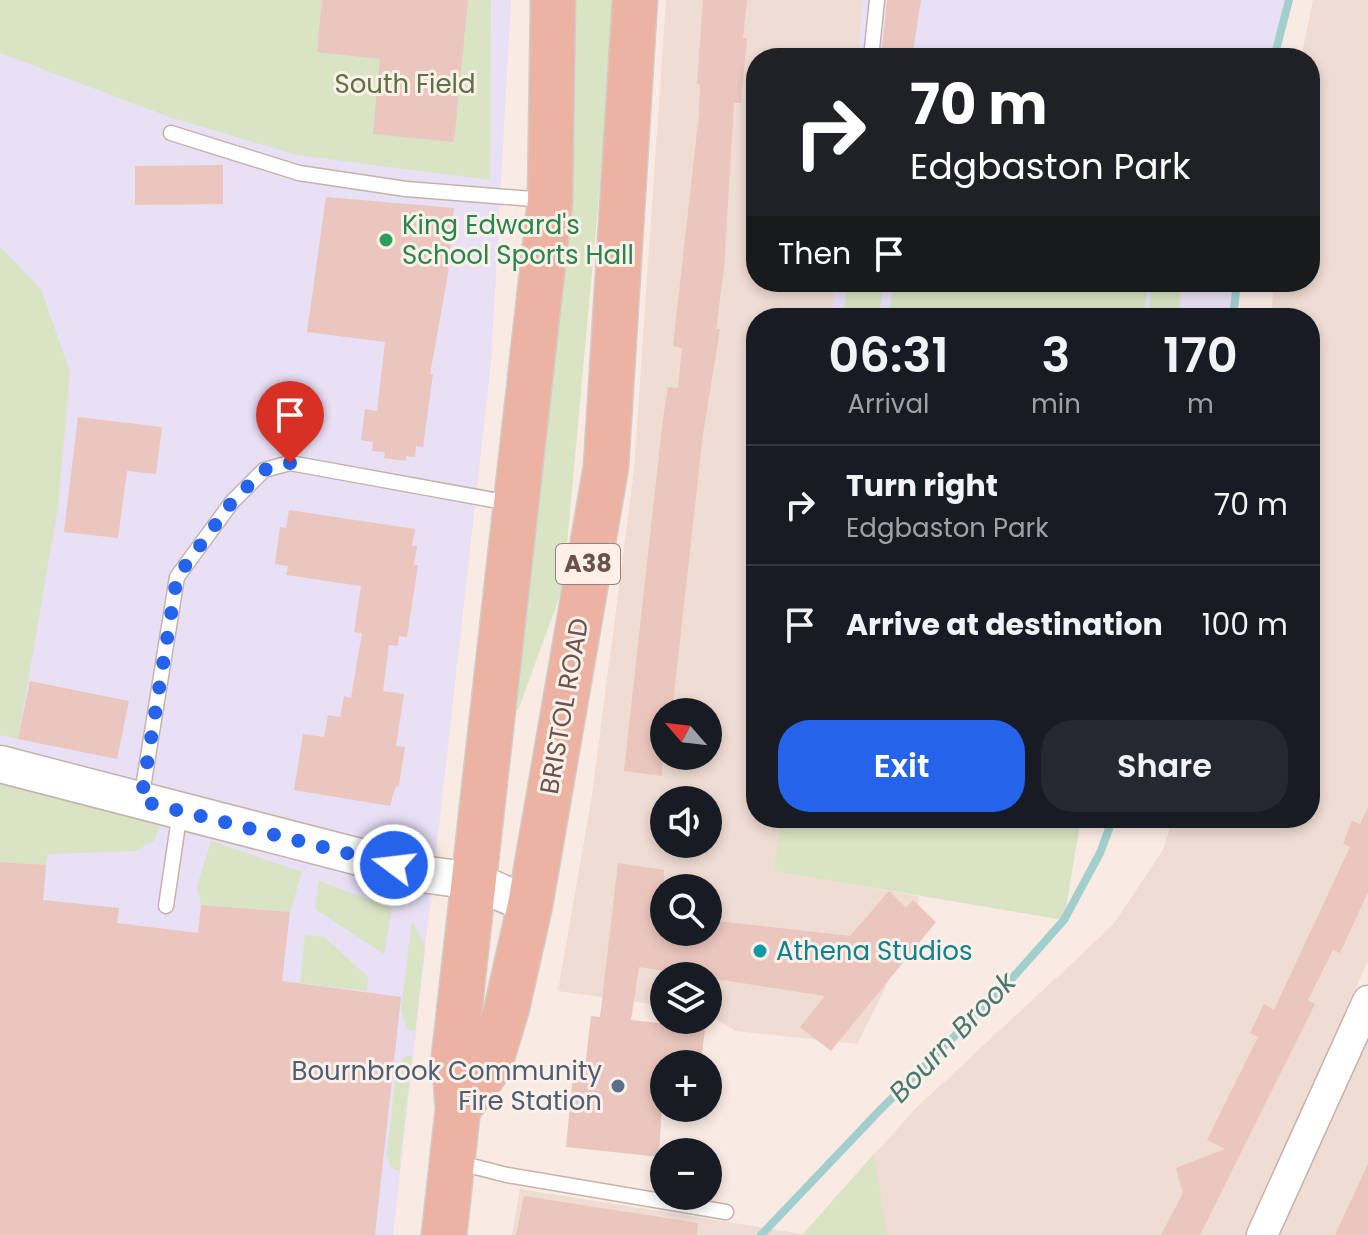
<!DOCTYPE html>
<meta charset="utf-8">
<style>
body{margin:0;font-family:Poppins,sans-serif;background:#242831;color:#f1f3f6;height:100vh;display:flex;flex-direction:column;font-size:30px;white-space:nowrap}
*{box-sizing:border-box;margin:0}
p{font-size:26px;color:#9ea1a6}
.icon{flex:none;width:44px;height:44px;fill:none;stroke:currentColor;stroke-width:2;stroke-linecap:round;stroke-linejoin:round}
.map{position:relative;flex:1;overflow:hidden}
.details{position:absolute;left:746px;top:308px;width:574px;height:520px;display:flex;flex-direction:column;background:#171b24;border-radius:32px;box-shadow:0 4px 12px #0003}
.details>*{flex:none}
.hud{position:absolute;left:746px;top:48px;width:574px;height:244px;border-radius:32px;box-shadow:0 4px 12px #0003;background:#202124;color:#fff;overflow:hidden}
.needle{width:52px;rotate:298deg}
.buttons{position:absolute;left:650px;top:698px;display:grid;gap:16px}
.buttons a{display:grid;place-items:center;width:72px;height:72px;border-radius:50%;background:#171b24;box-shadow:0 4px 12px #0003;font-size:40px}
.pin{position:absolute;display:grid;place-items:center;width:68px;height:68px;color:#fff;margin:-82px -34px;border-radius:50% 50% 50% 0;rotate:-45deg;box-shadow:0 0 8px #0007}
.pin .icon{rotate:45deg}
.me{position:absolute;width:88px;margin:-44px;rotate:285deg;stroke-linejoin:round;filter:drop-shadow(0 0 6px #0008)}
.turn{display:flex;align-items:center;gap:28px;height:168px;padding:0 32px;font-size:36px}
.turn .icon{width:104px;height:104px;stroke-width:2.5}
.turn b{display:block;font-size:56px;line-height:68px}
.then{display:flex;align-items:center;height:76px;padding:0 32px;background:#0003;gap:16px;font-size:30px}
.eta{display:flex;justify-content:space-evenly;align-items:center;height:136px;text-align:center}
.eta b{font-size:48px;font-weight:600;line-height:56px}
.action{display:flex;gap:16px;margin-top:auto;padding:16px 32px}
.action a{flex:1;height:92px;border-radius:32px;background:#2563eb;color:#fff;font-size:32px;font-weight:600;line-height:92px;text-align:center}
.action a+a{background:#242831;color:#f1f3f6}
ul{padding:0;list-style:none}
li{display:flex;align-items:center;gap:24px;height:120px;padding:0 32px;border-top:2px solid #363941}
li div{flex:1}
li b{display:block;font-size:30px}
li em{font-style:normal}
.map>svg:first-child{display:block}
</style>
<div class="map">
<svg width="1368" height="1235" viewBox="0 0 1368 1235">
<rect width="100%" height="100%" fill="#f9ebe3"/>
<!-- residential -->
<path fill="#efdcd2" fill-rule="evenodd" d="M 666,0 L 863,0 L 858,58 L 756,58 L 756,282 L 835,282 L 832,318 L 756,318 L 756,818 L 782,818 L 773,871 L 918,896 L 918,923 L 857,1044 L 736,1031 L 708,1014 L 708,976 L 664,976 L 664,1006 L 558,991 L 592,795 L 634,471 ZM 664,712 L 708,712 L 708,756 L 664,756 ZM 664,800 L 708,800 L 708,844 L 664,844 ZM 664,888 L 708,888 L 708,932 L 664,932 Z
M 1313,0 L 1368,0 L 1368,961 L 1246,1235 L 512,1235 L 520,1189 L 803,1234 L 915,1109 L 1113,925 L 1163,850 L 1173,818 L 1310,818 L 1310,318 L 1271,318 L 1274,282 L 1310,282 L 1310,58 L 1301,58 Z
M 1368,1032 L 1368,1235 L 1274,1235 Z"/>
<!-- education -->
<path fill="#e8e0f5" d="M 0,0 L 511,0 L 491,363 L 393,1235 L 0,1235 Z
M 863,0 L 1289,0 L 1274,58 L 858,58 Z
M 835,282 L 1237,282 L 1233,318 L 832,318 Z"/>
<!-- green -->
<path fill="#d8e4c4" d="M 0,0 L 491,0 L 490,180 L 297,155 L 172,118 L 0,53 Z
M 571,0 L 617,0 L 563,587 L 519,708 L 509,718 Z
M 0,247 L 41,289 L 70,372 L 58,507 L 18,739 L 0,735 Z
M 847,282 L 883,282 L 879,318 L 843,318 Z
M 893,282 L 1148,282 L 1144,318 L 889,318 Z
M 1152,282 L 1181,282 L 1179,318 L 1148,318 Z
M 0,775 L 162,820 L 154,841 L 135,851 L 48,854 L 46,865 L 0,862 Z
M 782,818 L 1081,818 L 1064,920 L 773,871 Z
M 211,841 L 302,872 L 290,912 L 201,905 L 197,886 Z
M 319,881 L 392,908 L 384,954 L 315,909 Z
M 412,921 L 425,946 L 415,1031 L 407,1029 L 401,1009 Z
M 305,935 L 324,937 L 368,977 L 367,991 L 300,983 Z
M 406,1056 L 412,1056 L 399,1171 L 391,1167 L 387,1155 L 397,1065 Z
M 874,1154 L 887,1235 L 803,1235 L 803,1234 Z"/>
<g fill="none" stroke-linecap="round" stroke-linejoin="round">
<!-- stream -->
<path stroke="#a2cfcd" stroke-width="8" d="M 1274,58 L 1289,0
M 1233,318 L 1237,282
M 761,1235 L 880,1110 L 1007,984 L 1064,920 L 1100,853 L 1113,818"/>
</g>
<!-- building -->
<path fill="#eac6be" d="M 322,0 L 468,0 L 454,142 L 373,134 L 380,59 L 317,52 Z
M 703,0 L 747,0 L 743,38 L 747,38 L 741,103 L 734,103 L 724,269 L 716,329 L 720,329 L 703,434 L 672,712 L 664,712 L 662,776 L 624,771 L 663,419 L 668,387 L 678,388 L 682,348 L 673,346 L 699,114 L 700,84 L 697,84 Z
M 887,0 L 921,0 L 912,58 L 881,58 Z
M 223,165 L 223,204 L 135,205 L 135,166 Z
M 326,197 L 454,208 L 448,274 L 430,374 L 433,374 L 423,447 L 416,446 L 415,457 L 406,456 L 406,461 L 384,458 L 385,452 L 372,451 L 373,442 L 361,440 L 365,409 L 377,411 L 385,342 L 307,332 Z
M 78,417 L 162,427 L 156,474 L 127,471 L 118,538 L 64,532 Z
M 289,510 L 415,529 L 412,546 L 417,546 L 414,565 L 418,565 L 407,637 L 399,636 L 398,646 L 389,645 L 383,691 L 404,694 L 396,746 L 405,747 L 399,785 L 395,788 L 390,806 L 294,790 L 303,734 L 324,737 L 328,715 L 340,717 L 344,696 L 351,698 L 362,633 L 354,632 L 361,586 L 286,575 L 288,566 L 275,564 L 280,527 L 286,528 Z
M 30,681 L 129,701 L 117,759 L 18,739 Z
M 1368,807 L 1368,892 L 1340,953 L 1333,950 L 1308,1000 L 1315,1004 L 1200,1235 L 1161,1235 L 1183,1193 L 1176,1168 L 1225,1149 L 1207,1140 L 1258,1037 L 1250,1033 L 1264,1004 L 1274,1010 L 1350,847 L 1343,844 L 1352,821 L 1360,824 Z
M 0,862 L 46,865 L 43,900 L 119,908 L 117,923 L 198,933 L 201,905 L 290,912 L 282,981 L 401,997 L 375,1235 L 0,1235 Z
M 618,863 L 664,870 L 664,932 L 708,932 L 708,920 L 850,936 L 889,891 L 906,908 L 913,900 L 936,922 L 831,1051 L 800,1027 L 825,996 L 639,967 L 631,1020 L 705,1028 L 701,1064 L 664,1064 L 659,1157 L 566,1147 L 574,1065 L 585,1067 L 591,1016 L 600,1017 Z
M 1368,1164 L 1368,1235 L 1335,1235 Z
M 524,1196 L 698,1223 L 697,1235 L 516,1235 Z"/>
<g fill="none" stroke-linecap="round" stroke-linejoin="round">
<!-- service casing -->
<g stroke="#c7b2ab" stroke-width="17">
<path id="service" d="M 871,58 L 877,0
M 171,133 L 299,173 L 406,189 L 545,200
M 141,800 L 177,577 L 232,502 L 264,470 L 290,463 L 510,503
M 166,906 L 180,811
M 456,1162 L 507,1175 L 726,1212"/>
</g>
<!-- minor casing -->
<g stroke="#c7b2ab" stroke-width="33">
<path id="minor" d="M 1262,1235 L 1368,1001"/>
</g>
<!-- tertiary casing -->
<g stroke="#c7b2ab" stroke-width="39">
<path id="tertiary" d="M 0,764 L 429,875 L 474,881 L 530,905"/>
</g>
<!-- trunk casing -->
<g stroke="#d3cbc9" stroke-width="47">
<path id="trunk" d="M 458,1109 L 489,1067 L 507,1007 L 530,905 L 606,467 L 635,0
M 444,1235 L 458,1109 L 454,1057 L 550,201 L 553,0"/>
</g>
<!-- service -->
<use href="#service" stroke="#fff" stroke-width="14"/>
<!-- minor -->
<use href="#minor" stroke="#fff" stroke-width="30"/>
<!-- tertiary -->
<use href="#tertiary" stroke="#fff" stroke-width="36"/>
<!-- trunk -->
<use href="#trunk" stroke="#edb3a2" stroke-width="44"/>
</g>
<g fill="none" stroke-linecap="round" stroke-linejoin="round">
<!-- route -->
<path stroke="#2563eb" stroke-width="14" stroke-dasharray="0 25.2" d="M 290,463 L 264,470 L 232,502 L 177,577 L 141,801 L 394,865"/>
</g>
<!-- markers -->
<circle fill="#2e9e5b" stroke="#fcf0e8" stroke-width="3" cx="386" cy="240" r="8"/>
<circle fill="#0f9aa8" stroke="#fcf0e8" stroke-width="3" cx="760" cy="951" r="8"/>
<circle fill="#5c6f8a" stroke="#fcf0e8" stroke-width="3" cx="618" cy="1086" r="8"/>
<g text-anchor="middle" stroke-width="6" stroke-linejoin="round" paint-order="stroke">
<!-- shield labels -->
<rect fill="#fcf0e8" stroke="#98817b" stroke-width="2" x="556" y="544" width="64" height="40" rx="6"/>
<g font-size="24" font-weight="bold" fill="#6d514c">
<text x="588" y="572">A38</text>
</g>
<!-- park labels -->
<g font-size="26" fill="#5d7146" stroke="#fcf0e8">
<text x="405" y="93">South Field</text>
</g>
<!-- leisure labels -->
<g font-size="26" fill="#27864d" stroke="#fcf0e8" text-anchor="start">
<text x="402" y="234">King Edward's<tspan x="402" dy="30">School Sports Hall</tspan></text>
</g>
<!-- street labels -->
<g font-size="26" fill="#6d514c" stroke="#fcf0e8">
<text transform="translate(564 706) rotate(-80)" y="9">BRISTOL ROAD</text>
</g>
<!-- culture labels -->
<g font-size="26" fill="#0d838f" stroke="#fcf0e8" text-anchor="start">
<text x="776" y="960">Athena Studios</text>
</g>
<!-- service labels -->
<g font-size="26" fill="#4e5e75" stroke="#fcf0e8" text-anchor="end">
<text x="602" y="1080">Bournbrook Community<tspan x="602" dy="30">Fire Station</tspan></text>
</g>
<!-- water labels -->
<g font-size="28" font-style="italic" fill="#467775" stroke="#fcf0e8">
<text transform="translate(952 1037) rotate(-46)" y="10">Bourn Brook</text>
</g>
</g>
</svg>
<div class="buttons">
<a><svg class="needle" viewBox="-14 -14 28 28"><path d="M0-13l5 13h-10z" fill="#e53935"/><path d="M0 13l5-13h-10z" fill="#9ea1a6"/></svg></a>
<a><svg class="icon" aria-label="sound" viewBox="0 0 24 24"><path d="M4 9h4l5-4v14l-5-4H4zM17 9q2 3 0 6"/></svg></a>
<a><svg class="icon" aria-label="search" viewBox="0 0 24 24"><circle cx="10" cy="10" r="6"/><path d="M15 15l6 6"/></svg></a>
<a><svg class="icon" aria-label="layers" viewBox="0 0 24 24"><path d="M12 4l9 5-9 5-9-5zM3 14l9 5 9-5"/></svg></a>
<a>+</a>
<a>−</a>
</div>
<div class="pin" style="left:290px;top:463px;background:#d93025"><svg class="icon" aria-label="arrive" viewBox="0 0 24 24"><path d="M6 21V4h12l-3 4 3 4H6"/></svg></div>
<svg class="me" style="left:394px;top:865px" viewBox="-20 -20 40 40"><circle r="17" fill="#2563eb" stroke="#fff" stroke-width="3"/><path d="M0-11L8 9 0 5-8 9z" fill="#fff"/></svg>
<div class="hud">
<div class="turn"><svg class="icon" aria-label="right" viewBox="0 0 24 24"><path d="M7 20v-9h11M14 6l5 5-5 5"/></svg><div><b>70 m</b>Edgbaston Park</div></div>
<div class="then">Then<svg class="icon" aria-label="arrive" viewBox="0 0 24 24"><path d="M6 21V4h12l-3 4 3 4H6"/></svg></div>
</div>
<section class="details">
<div class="eta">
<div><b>06:31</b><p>Arrival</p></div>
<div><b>3</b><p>min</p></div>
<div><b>170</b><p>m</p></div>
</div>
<ul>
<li><svg class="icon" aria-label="right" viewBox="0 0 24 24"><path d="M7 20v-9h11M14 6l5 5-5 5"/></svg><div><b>Turn right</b><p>Edgbaston Park</p></div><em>70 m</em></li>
<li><svg class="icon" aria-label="arrive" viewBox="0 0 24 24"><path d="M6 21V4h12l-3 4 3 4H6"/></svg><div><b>Arrive at destination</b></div><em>100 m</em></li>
</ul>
<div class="action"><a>Exit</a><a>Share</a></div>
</section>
</div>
